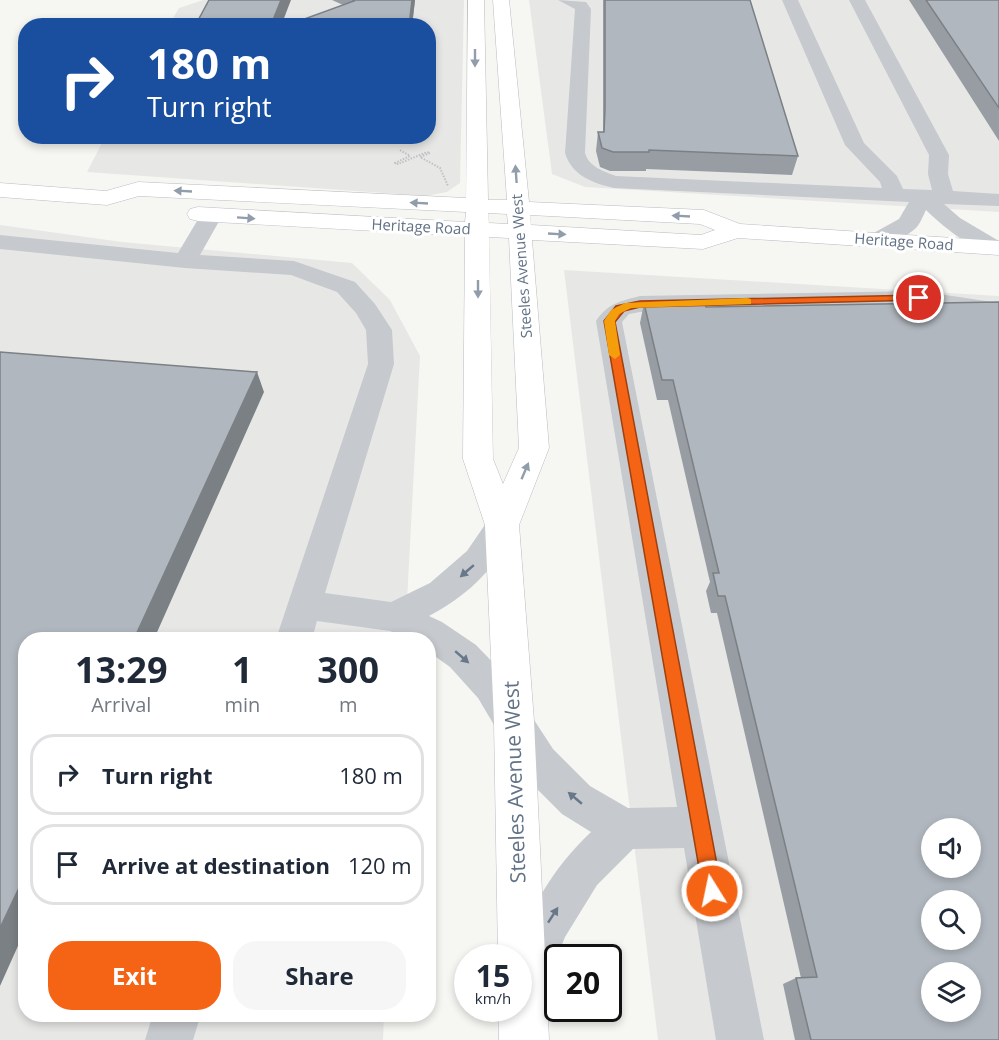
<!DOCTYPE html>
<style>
body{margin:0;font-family:"Open Sans",sans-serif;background:#f6f6f7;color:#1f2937;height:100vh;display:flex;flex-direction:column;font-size:22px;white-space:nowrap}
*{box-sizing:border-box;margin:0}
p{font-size:20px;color:#747a83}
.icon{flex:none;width:33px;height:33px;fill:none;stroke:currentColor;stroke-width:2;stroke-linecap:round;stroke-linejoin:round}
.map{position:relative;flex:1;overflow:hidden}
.panel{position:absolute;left:18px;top:632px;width:418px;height:390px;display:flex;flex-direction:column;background:#fff;border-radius:24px;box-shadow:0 3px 9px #0003}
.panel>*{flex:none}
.top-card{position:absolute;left:18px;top:18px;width:418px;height:126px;border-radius:24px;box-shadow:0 3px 9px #0003;background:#1a4fa0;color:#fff;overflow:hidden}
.controls{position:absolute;left:921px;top:818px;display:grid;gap:12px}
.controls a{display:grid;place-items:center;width:60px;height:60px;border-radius:50%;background:#fff;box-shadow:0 3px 9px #0003;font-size:30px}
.speed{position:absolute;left:454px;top:944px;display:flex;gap:12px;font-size:30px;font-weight:700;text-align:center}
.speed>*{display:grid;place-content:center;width:78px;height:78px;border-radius:50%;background:#fff;box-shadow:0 3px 9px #0003;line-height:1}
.speed small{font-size:15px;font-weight:400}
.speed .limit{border:3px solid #111;border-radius:9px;background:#fff;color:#111}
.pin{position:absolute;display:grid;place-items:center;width:51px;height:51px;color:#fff;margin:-26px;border:3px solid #fff;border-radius:50%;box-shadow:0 2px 6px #0007}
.me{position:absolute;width:66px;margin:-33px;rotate:350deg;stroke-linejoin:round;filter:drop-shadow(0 0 4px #0008)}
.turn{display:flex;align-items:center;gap:21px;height:126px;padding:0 30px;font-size:27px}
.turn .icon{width:78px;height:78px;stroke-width:2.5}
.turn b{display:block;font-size:42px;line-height:51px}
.eta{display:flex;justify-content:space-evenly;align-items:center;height:102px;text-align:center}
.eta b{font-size:36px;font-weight:700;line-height:42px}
.button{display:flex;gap:12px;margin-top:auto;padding:12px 30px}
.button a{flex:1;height:69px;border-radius:24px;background:#f56315;color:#fff;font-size:24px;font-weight:700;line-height:69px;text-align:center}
.button a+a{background:#f6f6f7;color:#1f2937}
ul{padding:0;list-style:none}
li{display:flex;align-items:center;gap:18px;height:81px;margin:0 12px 9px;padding:0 18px;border:3px solid #e0e1e3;border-radius:24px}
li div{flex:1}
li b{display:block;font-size:22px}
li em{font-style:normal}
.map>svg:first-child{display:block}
</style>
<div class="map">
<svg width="999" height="1040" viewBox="0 0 999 1040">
<rect width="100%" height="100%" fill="#f6f7f3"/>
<!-- built -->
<path fill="#e7e8e6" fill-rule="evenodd" d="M 203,0 L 464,0 L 460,183 L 447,192 L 426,196 L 87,172 L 105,137 L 429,136 L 429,26 L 169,25 L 179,8 Z
M 529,0 L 999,0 L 999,212 L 585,187 L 552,174 Z
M 0,225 L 122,242 L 352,263 L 390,300 L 420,356 L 405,639 L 26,639 L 26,1014 L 384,1014 L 383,1040 L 0,1040 Z
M 564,270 L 999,296 L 999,1040 L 658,1040 ZM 932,828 L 970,828 L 970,867 L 932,867 ZM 932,900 L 970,900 L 970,939 L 932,939 ZM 932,972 L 970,972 L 970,1011 L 932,1011 Z"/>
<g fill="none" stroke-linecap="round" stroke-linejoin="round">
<!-- major casing -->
<g stroke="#b9bcc1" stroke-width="1">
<path id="major" d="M 468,0 L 484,0 L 488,200 L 507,200 L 493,0 L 509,0 L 529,202 L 704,210 L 740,224 L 999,241 L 999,255 L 738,238 L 703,249 L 532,240 L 549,448 L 519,525 L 534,721 L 549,1040 L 499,1040 L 498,1008 L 519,1008 L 519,957 L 498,957 L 494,721 L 485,525 L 463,459 L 465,236 L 198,221 L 190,219 L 187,214 L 190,209 L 198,207 L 465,222 L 466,212 L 139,196 L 107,205 L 0,197 L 0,183 L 106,191 L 138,182 L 466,198 ZM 488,213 L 507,214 L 508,224 L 489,223 ZM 530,215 L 700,224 L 715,230 L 701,235 L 531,225 ZM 489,237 L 509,238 L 519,448 L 503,484 L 493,459 Z"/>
</g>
<!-- path -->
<path stroke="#bfc1c4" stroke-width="2" stroke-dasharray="1.5 1.5" stroke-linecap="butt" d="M 400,150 L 410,156 L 395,163 L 398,164 L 427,152 L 430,153 L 420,157 L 440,168 L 448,186"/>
<!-- minor -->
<path fill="#c6c9cd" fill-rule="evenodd" d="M 558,0 L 586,2 L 591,9 L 585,153 C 589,167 603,171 616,176 L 882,188 L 880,182 L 845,145 L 782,0 L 798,0 L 864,143 L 897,176 L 903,189 L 932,190 L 928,174 L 929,155 L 849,0 L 865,0 L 949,155 L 948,174 L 953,191 L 999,194 L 999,206 L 944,204 L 960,218 L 999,241 L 999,254 C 979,257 940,224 926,210 C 923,216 920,224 916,228 C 905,238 884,248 870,245 L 867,240 L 870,235 L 899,219 L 909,202 L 614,188 C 593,183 572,176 565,153 L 575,9 Z
M 211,209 L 219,211 L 222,216 L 200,255 L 294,261 L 355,282 L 375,304 L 392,330 L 394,364 L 325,593 L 391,602 L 430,583 L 467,551 L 491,516 L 502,512 L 513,516 L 518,525 C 496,567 471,594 429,616 L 442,622 L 476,645 L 504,674 L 553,749 L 590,786 L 628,808 L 677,807 L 596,321 C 608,303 621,301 640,296 L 919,291 L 999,303 L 999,319 L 919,305 L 640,312 L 629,314 L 622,322 L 764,1040 L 716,1040 L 684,848 L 633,849 L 597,885 L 565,937 L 544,989 L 528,996 L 519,992 L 519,957 L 512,957 C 533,906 550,871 591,832 L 562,814 L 525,777 L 478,698 L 450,667 L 429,652 L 429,639 L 407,639 L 390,631 L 317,621 L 312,639 L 276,639 L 368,364 L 366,330 L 356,313 L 337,292 L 291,275 L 185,268 L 0,249 L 0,235 L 178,253 L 203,211 Z
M 153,1014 L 201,1014 L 193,1040 L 145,1040 Z"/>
<!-- major -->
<use href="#major" fill="#fff" fill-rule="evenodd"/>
</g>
<!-- wall -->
<path fill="#979da3" d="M 332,0 L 415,0 L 412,26 L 308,26 L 307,18 L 343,5 Z
M 603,0 L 750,0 L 798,156 L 792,175 L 646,169 L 646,171 L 610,171 L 600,167 L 596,151 L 598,132 L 603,132 Z
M 909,0 L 999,0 L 999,141 Z
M 328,136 L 401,136 L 400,144 L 330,144 Z
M 644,303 L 999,1040 L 795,1040 L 783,984 L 796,978 L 801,978 L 717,613 L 711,613 L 706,591 L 710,582 L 668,400 L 657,400 L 640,323 Z"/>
<!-- shaded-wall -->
<path fill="#7b8085" d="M 281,0 L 291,0 L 281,26 L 262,26 L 261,23 Z
M 412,0 L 415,0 L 412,26 L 409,26 Z
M 257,372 L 264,392 L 154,639 L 134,639 Z
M 26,873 L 26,928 L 0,986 L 0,928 Z"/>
<!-- building -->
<path fill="#b0b7be" stroke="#7b8085" stroke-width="1.5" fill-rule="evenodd" d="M 209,0 L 281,0 L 273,20 L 261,23 L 264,26 L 195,26 Z
M 353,0 L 412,0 L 409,26 L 326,26 L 307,18 L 354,1 Z
M 605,0 L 750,0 L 798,156 L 649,150 L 649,152 L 613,152 L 602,148 L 598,132 L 604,132 L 605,109 Z
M 926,0 L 999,0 L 999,108 Z
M 704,302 L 706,307 L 999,302 L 999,1040 L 811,1040 L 796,978 L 817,977 L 725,596 L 718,596 L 713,573 L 719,573 L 673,380 L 662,380 L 644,303 ZM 932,828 L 970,828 L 970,867 L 932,867 ZM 932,900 L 970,900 L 970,939 L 932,939 ZM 932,972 L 970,972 L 970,1011 L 932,1011 Z
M 0,352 L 257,372 L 134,639 L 26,639 L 26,873 L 0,928 Z"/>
<!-- one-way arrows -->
<defs><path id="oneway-solid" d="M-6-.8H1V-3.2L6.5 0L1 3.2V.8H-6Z" transform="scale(1.5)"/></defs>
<g fill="#929dab">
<use href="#oneway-solid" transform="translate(475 58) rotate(90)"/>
<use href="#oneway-solid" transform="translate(516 174) rotate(-94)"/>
<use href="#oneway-solid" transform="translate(183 191) rotate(-177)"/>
<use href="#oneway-solid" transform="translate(419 203) rotate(-177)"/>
<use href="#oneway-solid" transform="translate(681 216) rotate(-177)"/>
<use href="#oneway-solid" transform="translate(246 218) rotate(4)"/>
<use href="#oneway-solid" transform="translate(557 234) rotate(3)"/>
<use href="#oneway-solid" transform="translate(478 289) rotate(90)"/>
<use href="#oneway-solid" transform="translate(525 471) rotate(-67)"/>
</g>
<g fill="#68778a">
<use href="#oneway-solid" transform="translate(467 571) rotate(139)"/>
<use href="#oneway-solid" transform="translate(462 657) rotate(41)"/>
<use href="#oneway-solid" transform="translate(575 798) rotate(-140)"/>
<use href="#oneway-solid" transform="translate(553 915) rotate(-57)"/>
</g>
<!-- route -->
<path fill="#f56315" stroke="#9f400e" stroke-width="1.5" d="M 919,295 L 922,296 L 922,300 L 640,307 L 624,311 L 615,322 L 722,891 L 719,897 L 712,900 L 706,897 L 703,891 L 604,321 L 616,306 L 640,301 Z"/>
<!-- slow -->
<path fill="#f59e0b" d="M 747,298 L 751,299 L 751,304 L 631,308 L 619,314 L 615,321 L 620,355 L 615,359 L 609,355 L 604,321 L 611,310 L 625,303 Z"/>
<g text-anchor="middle" stroke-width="6" stroke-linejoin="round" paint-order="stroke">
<!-- far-street labels -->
<g font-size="15" fill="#637387" stroke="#fff">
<text transform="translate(421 227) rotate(3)" y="5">Heritage Road</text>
<text transform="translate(904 242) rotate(4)" y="5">Heritage Road</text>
<text transform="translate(522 266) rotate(-94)" y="5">Steeles Avenue West</text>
</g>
<!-- near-street labels -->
<g font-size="21" fill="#637387" stroke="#fff">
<text transform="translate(515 782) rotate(-92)" y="7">Steeles Avenue West</text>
</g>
</g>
</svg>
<div class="controls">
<a><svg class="icon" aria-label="sound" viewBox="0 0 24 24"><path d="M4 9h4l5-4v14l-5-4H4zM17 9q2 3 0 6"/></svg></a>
<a><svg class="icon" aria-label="search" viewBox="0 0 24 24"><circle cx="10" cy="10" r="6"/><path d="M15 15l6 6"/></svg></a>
<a><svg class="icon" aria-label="layers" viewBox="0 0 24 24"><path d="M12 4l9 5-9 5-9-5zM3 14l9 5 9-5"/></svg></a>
</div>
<div class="speed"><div>15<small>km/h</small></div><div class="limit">20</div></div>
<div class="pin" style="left:919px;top:298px;background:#d93025"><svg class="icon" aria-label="arrive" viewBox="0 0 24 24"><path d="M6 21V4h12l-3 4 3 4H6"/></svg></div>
<svg class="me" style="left:712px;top:891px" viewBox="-20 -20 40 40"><circle r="17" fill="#f56315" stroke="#fff" stroke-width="3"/><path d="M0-11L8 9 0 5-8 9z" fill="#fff"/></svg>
<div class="top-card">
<div class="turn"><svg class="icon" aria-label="right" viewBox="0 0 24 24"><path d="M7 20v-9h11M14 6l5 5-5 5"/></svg><div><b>180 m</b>Turn right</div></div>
</div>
<section class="panel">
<div class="eta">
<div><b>13:29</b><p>Arrival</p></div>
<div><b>1</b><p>min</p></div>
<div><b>300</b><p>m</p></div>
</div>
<ul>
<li><svg class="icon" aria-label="right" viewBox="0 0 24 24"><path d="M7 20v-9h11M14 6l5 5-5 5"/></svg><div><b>Turn right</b></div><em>180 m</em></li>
<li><svg class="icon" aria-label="arrive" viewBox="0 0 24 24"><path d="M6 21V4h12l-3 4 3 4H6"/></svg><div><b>Arrive at destination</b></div><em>120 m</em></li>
</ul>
<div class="button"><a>Exit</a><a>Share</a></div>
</section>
</div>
